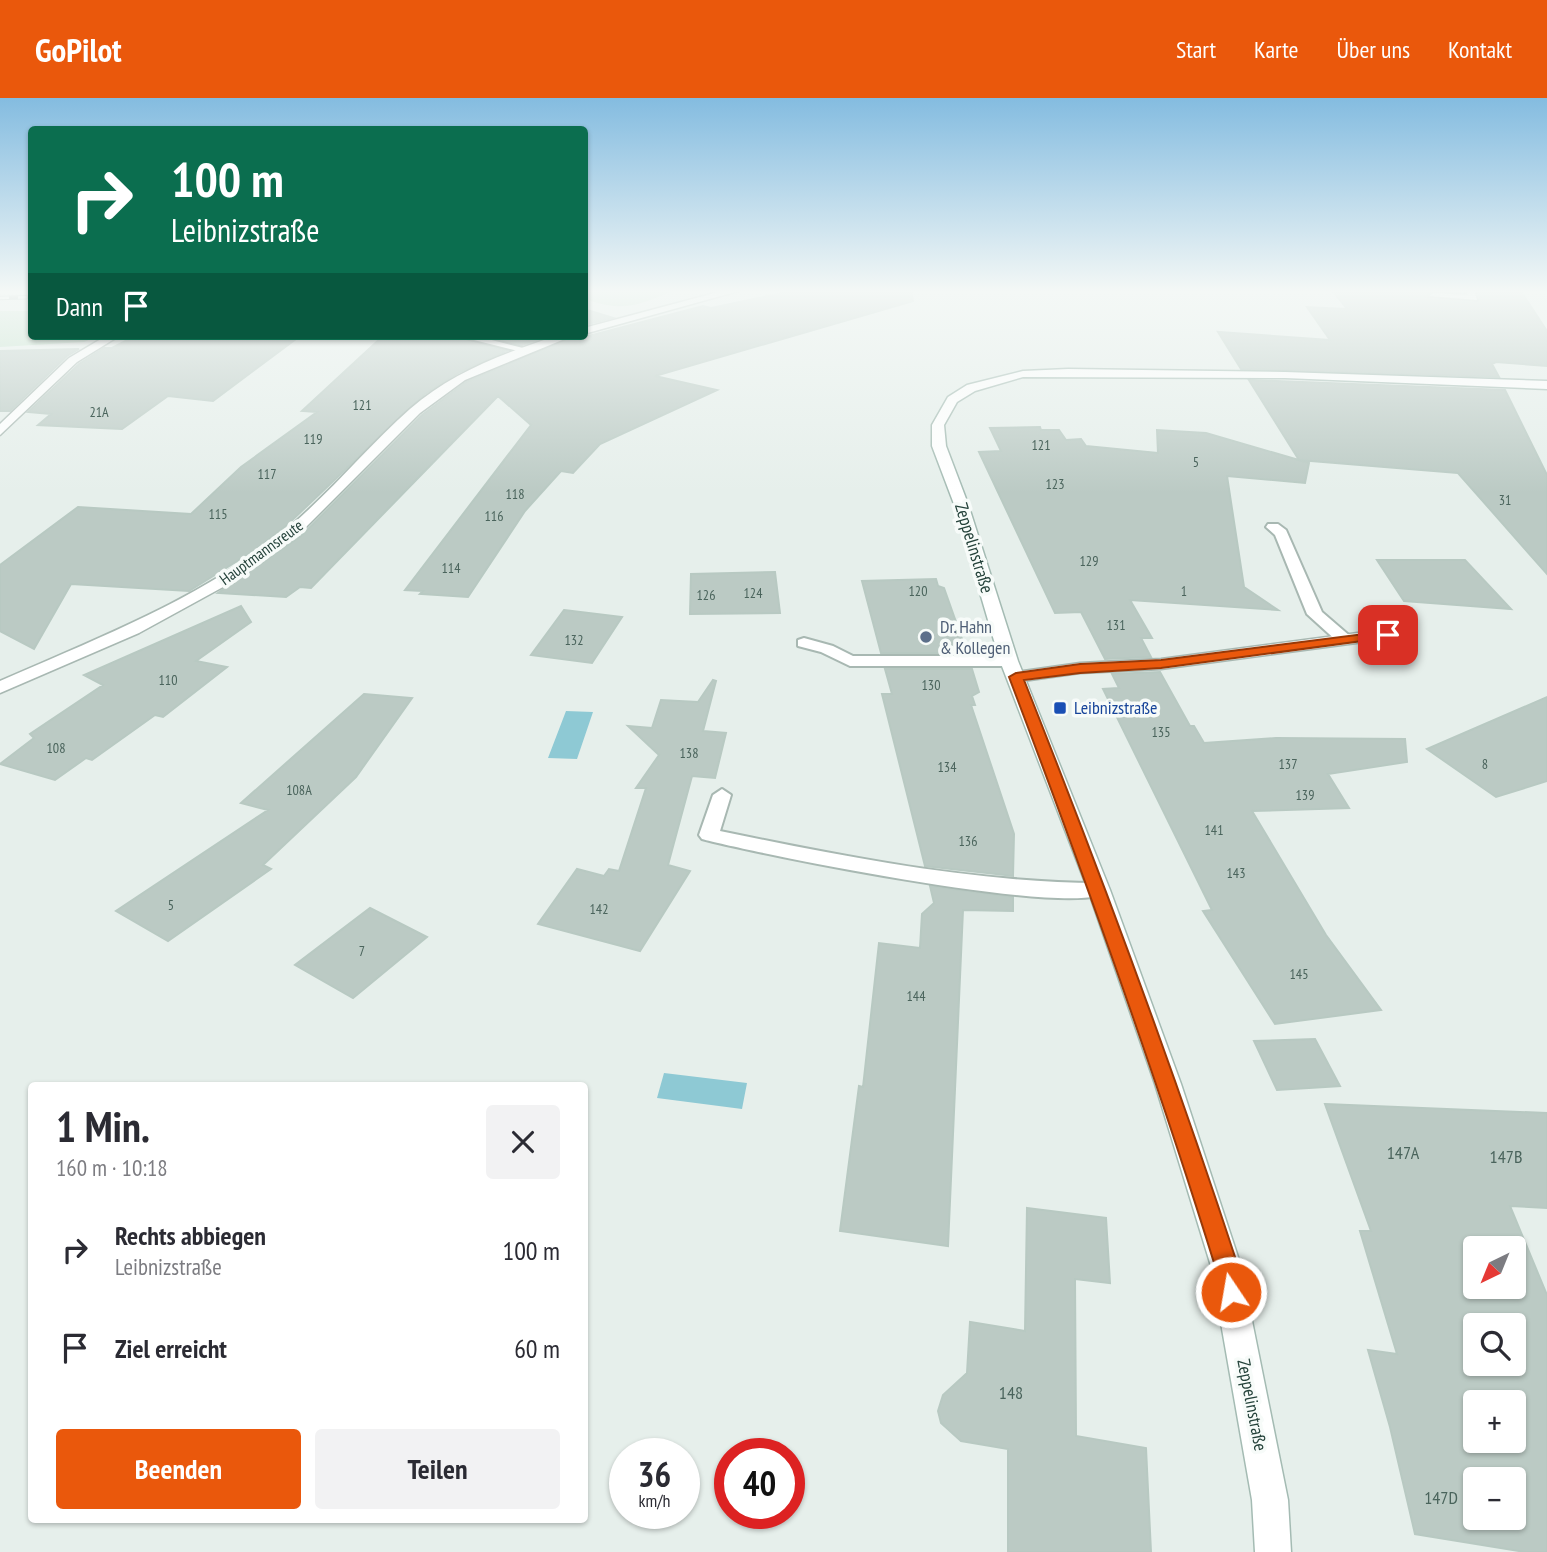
<!DOCTYPE html>
<html lang="de">
<meta charset="utf-8">
<style>
body{margin:0;font-family:"PT Sans Narrow",sans-serif;background:#f2f2f3;color:#2b2b33;height:100vh;display:flex;flex-direction:column;font-size:26px;white-space:nowrap}
*{box-sizing:border-box;margin:0}
p{font-size:23px;color:#7c7c81}
.icon{flex:none;width:38px;height:38px;fill:none;stroke:currentColor;stroke-width:2;stroke-linecap:round;stroke-linejoin:round}
.map{position:relative;flex:1;overflow:hidden}
.details{position:absolute;left:28px;top:984px;width:560px;height:441px;display:flex;flex-direction:column;background:#fff;border-radius:7px;box-shadow:0 2px 5px #0004}
.details>*{flex:none}
.banner{position:absolute;left:28px;top:28px;width:560px;height:214px;border-radius:7px;box-shadow:0 2px 5px #0004;background:#0b6e4f;color:#fff;overflow:hidden}
.needle{width:46px;rotate:223deg}
.fabs{position:absolute;left:1463px;top:1138px;display:grid;gap:14px}
.fabs a{display:grid;place-items:center;width:63px;height:63px;border-radius:7px;background:#fff;box-shadow:0 2px 5px #0004;font-size:35px}
.speed{position:absolute;left:609px;top:1340px;display:flex;gap:14px;font-size:35px;font-weight:700;text-align:center}
.speed>*{display:grid;place-content:center;width:91px;height:91px;border-radius:50%;background:#fff;box-shadow:0 2px 5px #0004;line-height:1}
.speed small{font-size:18px;font-weight:400}
.speed .limit{border:10px solid #d22;background:#fff;color:#111}
.pin{position:absolute;display:grid;place-items:center;width:60px;height:60px;color:#fff;margin:-30px;border-radius:14px;box-shadow:0 4px 10px #0006}
.me{position:absolute;width:77px;margin:-38px;rotate:348deg;stroke-linejoin:round;filter:drop-shadow(0 0 5px #0008)}
.turn{display:flex;align-items:center;gap:24px;height:147px;padding:0 28px;font-size:32px}
.turn .icon{width:91px;height:91px;stroke-width:2.5}
.turn b{display:block;font-size:49px;line-height:60px}
.then{display:flex;align-items:center;height:66px;padding:0 28px;background:#0003;gap:14px;font-size:26px}
.round{display:grid;place-items:center;flex:none;width:74px;height:74px;border-radius:7px;background:#f2f2f3}
.summary{display:flex;align-items:center;justify-content:space-between;height:119px;padding:0 28px}
h1{font-size:42px;font-weight:700;line-height:52px}
.primary-button{display:flex;gap:14px;margin-top:auto;padding:14px 28px}
.primary-button a{flex:1;height:80px;border-radius:7px;background:#ea580c;color:#fff;font-size:28px;font-weight:700;line-height:80px;text-align:center}
.primary-button a+a{background:#f2f2f3;color:#2b2b33}
ul{padding:0;list-style:none}
li{display:flex;align-items:center;gap:21px;height:98px;padding:0 28px}
li div{flex:1}
li b{display:block;font-size:26px}
li em{font-style:normal}
header{display:flex;align-items:center;gap:42px;box-sizing:border-box;height:98px;padding:0 35px;background:#ea580c;color:#fff}
header strong{font-size:33px}
nav{display:flex;gap:38px;margin-inline-start:auto;font-size:24px}
.map>svg:first-child{display:block}
</style>
<header>
<strong>GoPilot</strong>
<nav><a>Start</a><a>Karte</a><a>Über uns</a><a>Kontakt</a></nav>
</header>
<div class="map">
<svg width="1547" height="1454" viewBox="0 0 1547 1454">
<rect width="100%" height="100%" fill="#e6efeb"/>
<!-- green -->
<path fill="#bfe0c8" d="M 585,192 L 676,192 C 638,207 624,215 585,201 Z
M 0,213 L 31,213 L 32,238 L 98,238 L 84,244 L 0,249 Z"/>
<!-- water -->
<path fill="#8ec9d4" d="M 566,613 L 593,614 L 577,661 L 548,660 Z
M 664,975 L 747,985 L 742,1011 L 657,1000 Z"/>
<!-- building -->
<path fill="#bbcac4" stroke="#b8c9c2" stroke-width="2" fill-rule="evenodd" d="M 796,192 L 911,192 L 913,203 L 655,278 L 717,292 L 600,346 L 573,375 L 561,373 L 525,413 L 468,499 L 420,496 L 423,493 L 405,492 L 531,327 L 498,298 L 311,490 L 300,489 L 286,499 L 218,495 L 301,438 L 422,317 L 466,284 L 575,238 L 585,239 L 703,208 L 711,210 Z
M 1332,192 L 1464,192 L 1434,192 L 1426,198 L 1429,201 L 1477,205 L 1480,201 L 1477,192 L 1520,192 L 1547,233 L 1547,268 L 1496,264 L 1492,266 L 1499,279 L 1241,271 L 1218,234 L 1330,242 L 1307,209 L 1347,211 Z
M 584,211 L 613,220 L 584,227 Z
M 135,238 L 300,238 L 213,303 L 168,298 L 122,331 L 38,327 L 51,316 L 28,314 L 79,266 L 104,250 L 112,250 Z
M 383,238 L 455,238 L 507,253 L 460,274 L 425,296 L 287,427 L 255,452 L 189,493 L 71,486 L 34,551 L 0,533 L 0,467 L 78,409 L 191,416 L 241,369 L 317,314 L 302,313 Z
M 487,238 L 548,238 L 522,247 Z
M 79,251 L 67,258 L 10,313 L 0,313 L 0,253 Z
M 1249,282 L 1505,292 L 1547,377 L 1547,476 L 1458,375 L 1299,362 Z
M 1040,329 L 1041,332 L 1059,332 L 1066,342 L 1081,341 L 1086,348 L 1158,355 L 1157,332 L 1206,335 L 1309,365 L 1305,385 L 1227,378 L 1244,489 L 1278,512 L 1130,502 L 1152,540 L 1141,540 L 1151,559 L 1105,561 L 1081,514 L 1055,515 L 979,354 L 1001,353 L 990,330 Z
M 1377,462 L 1465,462 L 1511,511 L 1404,503 Z
M 775,474 L 780,515 L 690,516 L 691,476 Z
M 936,481 L 938,488 L 944,490 L 967,555 L 881,555 L 862,483 Z
M 241,508 L 251,524 L 196,563 L 227,569 L 163,619 L 155,617 L 92,662 L 86,660 L 55,682 L 0,666 L 34,640 L 30,636 L 103,587 L 84,577 Z
M 564,512 L 622,519 L 592,565 L 531,557 Z
M 885,571 L 972,571 L 979,594 L 972,598 L 975,607 L 971,607 L 1014,736 L 1013,778 L 925,768 L 882,596 L 892,596 Z
M 1160,574 L 1190,628 L 1194,628 L 1204,645 L 1276,640 L 1405,641 L 1407,664 L 1328,676 L 1349,710 L 1252,713 L 1326,837 L 1381,912 L 1275,926 L 1203,813 L 1212,812 L 1103,591 L 1119,590 L 1112,576 Z
M 713,582 L 716,583 L 703,633 L 726,635 L 715,680 L 692,678 L 668,767 L 690,773 L 640,853 L 538,826 L 577,771 L 604,778 L 609,771 L 619,773 L 646,690 L 636,690 L 659,657 L 628,628 L 652,630 L 661,602 L 698,604 Z
M 364,596 L 412,600 L 356,679 L 263,767 L 271,771 L 168,843 L 116,813 L 268,712 L 241,705 Z
M 1547,599 L 1547,683 L 1496,699 L 1427,651 Z
M 930,788 L 1013,799 L 1013,813 L 963,812 L 948,1148 L 840,1133 L 859,988 L 863,989 L 879,845 L 920,850 L 922,816 L 934,805 Z
M 370,810 L 427,839 L 353,900 L 295,867 Z
M 1315,941 L 1340,988 L 1277,992 L 1254,943 Z
M 1325,1006 L 1547,1015 L 1547,1110 L 1510,1108 L 1547,1197 L 1547,1454 L 1525,1454 L 1415,1436 L 1390,1329 L 1368,1252 L 1397,1256 L 1360,1133 L 1371,1133 ZM 1475,1150 L 1514,1150 L 1514,1188 L 1475,1188 ZM 1475,1227 L 1514,1227 L 1514,1265 L 1475,1265 ZM 1475,1304 L 1514,1304 L 1514,1342 L 1475,1342 ZM 1475,1381 L 1514,1381 L 1514,1419 L 1475,1419 Z
M 1027,1110 L 1106,1120 L 1110,1185 L 1075,1181 L 1076,1338 L 1146,1350 L 1151,1454 L 1008,1454 L 1008,1351 L 961,1343 L 941,1325 L 938,1313 L 943,1297 L 967,1275 L 970,1224 L 1025,1233 Z"/>
<g fill="none" stroke-linecap="round" stroke-linejoin="round">
<!-- lane casing -->
<g stroke="#a8b8b2" stroke-width="4">
<path id="lane" d="M 1466,192 L 1474,192 L 1477,202 L 1429,198 L 1434,195 L 1468,197 Z
M 458,238 L 476,238 L 531,252 L 526,255 Z
M 1268,426 L 1278,426 L 1286,432 L 1322,514 L 1351,539 L 1351,545 L 1339,545 L 1307,516 L 1275,437 L 1266,429 Z
M 804,540 L 833,548 L 853,558 L 1009,558 L 1017,563 L 1009,568 L 850,568 L 821,554 L 798,548 L 798,542 Z
M 722,691 L 731,697 L 720,733 C 846,759 970,784 1099,785 L 1109,792 C 1090,824 749,754 702,741 L 699,737 L 713,697 Z"/>
</g>
<!-- street casing -->
<g stroke="#a8b8b2" stroke-width="3">
<path id="street" d="M 726,192 L 742,192 L 584,236 L 584,230 Z
M 106,238 L 119,238 L 77,264 L 0,337 L 0,326 L 69,260 Z
M 556,238 L 572,238 L 465,282 L 420,315 L 299,436 L 223,489 L 139,535 L 0,595 L 0,583 C 98,540 206,499 289,429 C 332,393 368,348 410,311 C 452,274 505,255 556,238 Z
M 1388,531 L 1394,532 L 1396,536 L 1394,540 L 1161,571 L 1080,575 L 1016,584 L 1007,579 L 1016,574 L 1080,565 L 1161,561 Z"/>
</g>
<!-- secondary casing -->
<g stroke="#a4bbb3" stroke-width="3">
<path id="secondary" d="M 1068,271 L 1285,274 L 1547,283 L 1547,291 L 1285,280 L 1023,279 L 975,293 L 957,304 L 944,327 L 946,348 L 968,406 L 1018,563 L 1110,792 L 1181,986 L 1241,1168 L 1288,1402 L 1291,1454 L 1255,1454 L 1252,1402 L 1211,1168 L 1155,986 L 1088,792 L 1000,563 L 954,406 L 932,348 L 932,327 L 948,299 L 967,287 L 1023,273 Z"/>
</g>
<!-- lane -->
<use href="#lane" fill="#fff" fill-rule="evenodd"/>
<!-- street -->
<use href="#street" fill="#fff" fill-rule="evenodd"/>
<!-- secondary -->
<use href="#secondary" fill="#fff" fill-rule="evenodd"/>
<!-- rail casing -->
<g stroke="#5f7d75" stroke-width="4.5">
<path id="rail" d="M 0,200 L 32,199"/>
</g>
<!-- rail -->
<use href="#rail" stroke="#f7fbf9" stroke-width="2.5" stroke-dasharray="9" stroke-linecap="butt"/>
</g>
<!-- sky -->
<linearGradient id="sky" x2="0" y2="1"><stop stop-color="#84bce0"/><stop offset="0.49" stop-color="#f4f8f6"/><stop offset="1" stop-color="#f4f8f6" stop-opacity="0"/></linearGradient>
<rect width="1547" height="395" fill="url(#sky)"/>
<!-- route -->
<path fill="#ea580c" stroke="#983908" stroke-width="2" d="M 1388,533 L 1394,537 L 1392,539 L 1161,570 L 1080,575 L 1024,582 C 1101,776 1173,969 1238,1168 L 1243,1194 L 1239,1201 L 1231,1204 L 1223,1201 L 1215,1168 C 1153,968 1083,774 1009,579 L 1016,575 L 1080,566 L 1161,562 Z"/>
<!-- markers -->
<circle fill="#5c6f8a" stroke="#f7fbf9" stroke-width="2.5" cx="926" cy="539" r="7"/>
<rect fill="#1a4fb4" stroke="#f7fbf9" stroke-width="2.5" x="1053" y="603" width="14" height="14" rx="3.5"/>
<g text-anchor="middle" stroke-width="7" stroke-linejoin="round" paint-order="stroke">
<!-- number labels -->
<g font-size="14" fill="#4a645c">
<text x="362" y="312">121</text>
<text x="99" y="319">21A</text>
<text x="313" y="346">119</text>
<text x="1041" y="352">121</text>
<text x="1196" y="369">5</text>
<text x="267" y="381">117</text>
<text x="1055" y="391">123</text>
<text x="515" y="401">118</text>
<text x="1505" y="407">31</text>
<text x="218" y="421">115</text>
<text x="494" y="423">116</text>
<text x="1089" y="468">129</text>
<text x="451" y="475">114</text>
<text x="918" y="498">120</text>
<text x="1184" y="498">1</text>
<text x="753" y="500">124</text>
<text x="706" y="502">126</text>
<text x="1116" y="532">131</text>
<text x="574" y="547">132</text>
<text x="168" y="587">110</text>
<text x="931" y="592">130</text>
<text x="1161" y="639">135</text>
<text x="56" y="655">108</text>
<text x="689" y="660">138</text>
<text x="1288" y="671">137</text>
<text x="1485" y="671">8</text>
<text x="947" y="674">134</text>
<text x="299" y="697">108A</text>
<text x="1305" y="702">139</text>
<text x="1214" y="737">141</text>
<text x="968" y="748">136</text>
<text x="1236" y="780">143</text>
<text x="171" y="812">5</text>
<text x="599" y="816">142</text>
<text x="362" y="858">7</text>
<text x="1299" y="881">145</text>
<text x="916" y="903">144</text>
</g>
<!-- far-street labels -->
<g font-size="16" fill="#24423a" stroke="#f7fbf9">
<text transform="translate(261 454) rotate(-36)" y="6">Hauptmannsreute</text>
</g>
<!-- street labels -->
<g font-size="18" fill="#24423a" stroke="#f7fbf9">
<text transform="translate(974 450) rotate(73)" y="6">Zeppelinstraße</text>
<text transform="translate(1252 1307) rotate(79)" y="6">Zeppelinstraße</text>
</g>
<!-- service labels -->
<g font-size="18" fill="#4e5e75" stroke="#f7fbf9" text-anchor="start">
<text x="940" y="535">Dr. Hahn<tspan x="940" dy="21">&amp; Kollegen</tspan></text>
</g>
<!-- transit labels -->
<g font-size="18" fill="#164399" stroke="#f7fbf9" text-anchor="start">
<text x="1074" y="616">Leibnizstraße</text>
</g>
<!-- near-number labels -->
<g font-size="18" fill="#4a645c">
<text x="1403" y="1061">147A</text>
<text x="1506" y="1065">147B</text>
<text x="1011" y="1301">148</text>
<text x="1441" y="1406">147D</text>
</g>
</g>
</svg>
<div class="fabs">
<a><svg class="needle" viewBox="-14 -14 28 28"><path d="M0-13l5 13h-10z" fill="#e53935"/><path d="M0 13l5-13h-10z" fill="#7c7c81"/></svg></a>
<a><svg class="icon" aria-label="search" viewBox="0 0 24 24"><circle cx="10" cy="10" r="6"/><path d="M15 15l6 6"/></svg></a>
<a>+</a>
<a>−</a>
</div>
<div class="speed"><div>36<small>km/h</small></div><div class="limit">40</div></div>
<div class="pin" style="left:1388px;top:537px;background:#d93025"><svg class="icon" aria-label="arrive" viewBox="0 0 24 24"><path d="M6 21V4h12l-3 4 3 4H6"/></svg></div>
<svg class="me" style="left:1231px;top:1194px" viewBox="-20 -20 40 40"><circle r="17" fill="#ea580c" stroke="#fff" stroke-width="3"/><path d="M0-11L8 9 0 5-8 9z" fill="#fff"/></svg>
<div class="banner">
<div class="turn"><svg class="icon" aria-label="right" viewBox="0 0 24 24"><path d="M7 20v-9h11M14 6l5 5-5 5"/></svg><div><b>100 m</b>Leibnizstraße</div></div>
<div class="then">Dann<svg class="icon" aria-label="arrive" viewBox="0 0 24 24"><path d="M6 21V4h12l-3 4 3 4H6"/></svg></div>
</div>
<section class="details">
<div class="summary"><div><h1>1 Min.</h1><p>160 m · 10:18</p></div><a class="round"><svg class="icon" aria-label="close" viewBox="0 0 24 24"><path d="M6 6l12 12M18 6L6 18"/></svg></a></div>
<ul>
<li><svg class="icon" aria-label="right" viewBox="0 0 24 24"><path d="M7 20v-9h11M14 6l5 5-5 5"/></svg><div><b>Rechts abbiegen</b><p>Leibnizstraße</p></div><em>100 m</em></li>
<li><svg class="icon" aria-label="arrive" viewBox="0 0 24 24"><path d="M6 21V4h12l-3 4 3 4H6"/></svg><div><b>Ziel erreicht</b></div><em>60 m</em></li>
</ul>
<div class="primary-button"><a>Beenden</a><a>Teilen</a></div>
</section>
</div>
